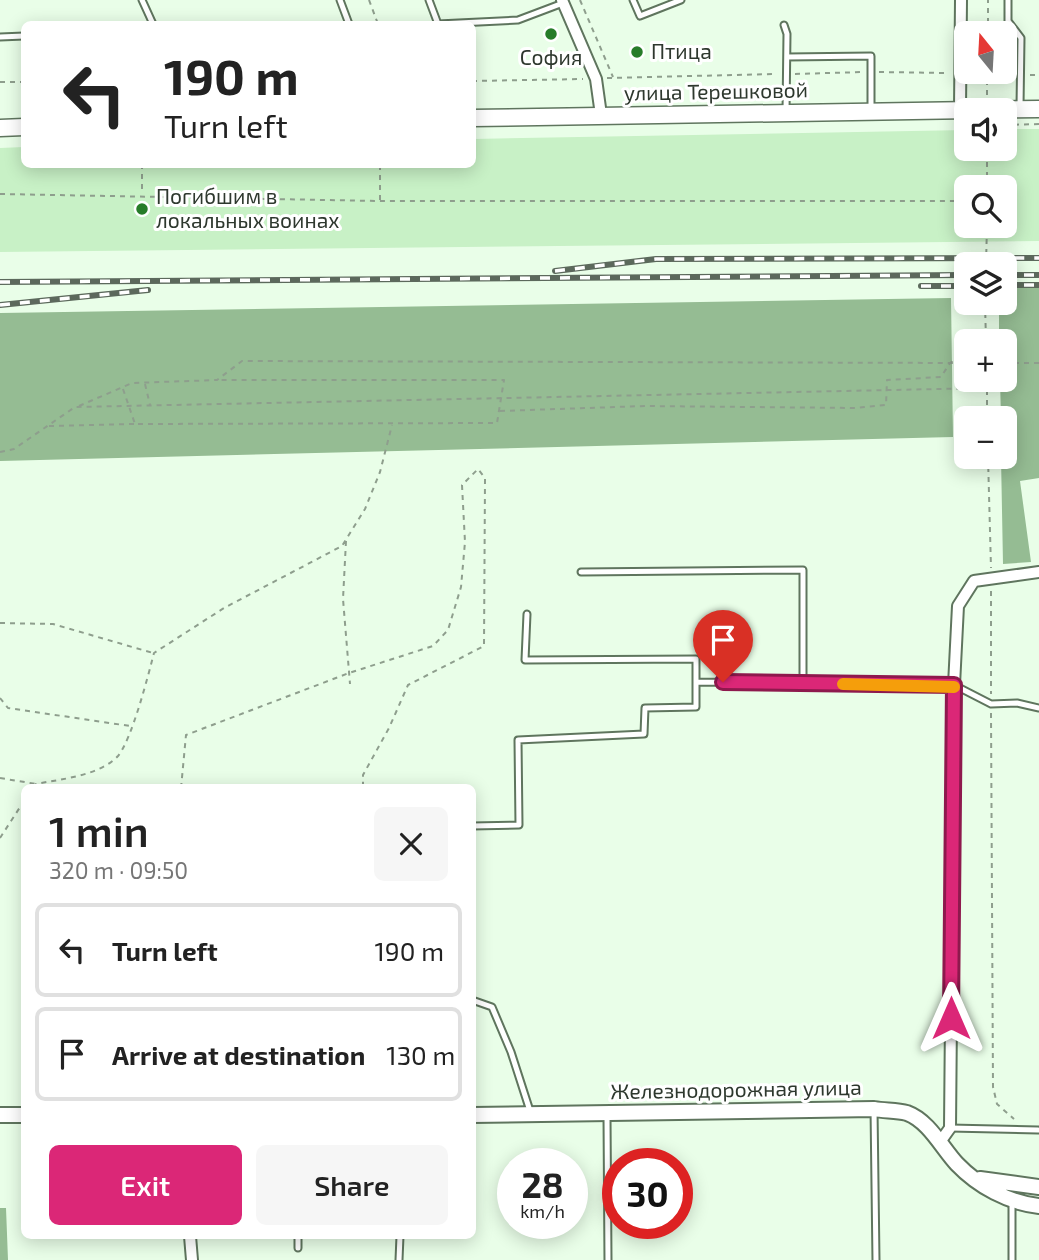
<!DOCTYPE html>
<meta charset="utf-8">
<style>
body{margin:0;font-family:"Exo 2",sans-serif;background:#f6f6f6;color:#222;height:100vh;display:flex;flex-direction:column;font-size:26px;white-space:nowrap}
*{box-sizing:border-box;margin:0}
p{font-size:23px;color:#767676}
.icon{flex:none;width:38px;height:38px;fill:none;stroke:currentColor;stroke-width:2;stroke-linecap:round;stroke-linejoin:round}
.map{position:relative;flex:1;overflow:hidden}
.drawer{position:absolute;left:21px;top:784px;width:455px;height:455px;display:flex;flex-direction:column;background:#fff;border-radius:10px;box-shadow:0 4px 18px #0003}
.drawer>*{flex:none}
.top-card{position:absolute;left:21px;top:21px;width:455px;height:147px;border-radius:10px;box-shadow:0 4px 18px #0003;background:#fff;color:#222;overflow:hidden}
.needle{width:46px;rotate:342deg}
.tools{position:absolute;left:954px;top:21px;display:grid;gap:14px}
.tools a{display:grid;place-items:center;width:63px;height:63px;border-radius:10px;background:#fff;box-shadow:0 4px 18px #0003;font-size:35px}
.speed{position:absolute;left:497px;top:1148px;display:flex;gap:14px;font-size:35px;font-weight:700;text-align:center}
.speed>*{display:grid;place-content:center;width:91px;height:91px;border-radius:50%;background:#fff;box-shadow:0 4px 18px #0003;line-height:1}
.speed small{font-size:18px;font-weight:400}
.speed .limit{border:10px solid #d22;background:#fff;color:#111}
.pin{position:absolute;display:grid;place-items:center;width:60px;height:60px;color:#fff;margin:-72px -30px;border-radius:50% 50% 50% 0;rotate:-45deg;box-shadow:0 0 7px #0007}
.pin .icon{rotate:45deg}
.me{position:absolute;width:77px;margin:-38px;rotate:0deg;stroke-linejoin:round;filter:drop-shadow(0 0 5px #0008)}
.turn{display:flex;align-items:center;gap:24px;height:147px;padding:0 28px;font-size:32px}
.turn .icon{width:91px;height:91px;stroke-width:2.5}
.turn b{display:block;font-size:49px;line-height:60px}
.round{display:grid;place-items:center;flex:none;width:74px;height:74px;border-radius:10px;background:#f6f6f6}
.overview{display:flex;align-items:center;justify-content:space-between;height:119px;padding:0 28px}
h1{font-size:42px;font-weight:600;line-height:52px}
.primary-button{display:flex;gap:14px;margin-top:auto;padding:14px 28px}
.primary-button a{flex:1;height:80px;border-radius:10px;background:#db2777;color:#fff;font-size:28px;font-weight:600;line-height:80px;text-align:center}
.primary-button a+a{background:#f6f6f6;color:#222}
ul{padding:0;list-style:none}
li{display:flex;align-items:center;gap:21px;height:94px;margin:0 14px 10px;padding:0 14px;border:4px solid #e0e0e0;border-radius:10px}
li div{flex:1}
li b{display:block;font-size:26px}
li em{font-style:normal}
.map>svg:first-child{display:block}
</style>
<div class="map">
<svg width="1039" height="1260" viewBox="0 0 1039 1260">
<rect width="100%" height="100%" fill="#e9fee8"/>
<!-- green -->
<path fill="#c8f1c6" fill-rule="evenodd" d="M 1005,129 L 1039,129 L 1039,241 L 0,252 L 0,148 L 24,147 L 24,164 L 472,164 L 473,139 L 966,130 L 966,149 L 1004,149 ZM 1004,187 L 1004,226 L 966,226 L 966,187 Z"/>
<!-- forest -->
<path fill="#95bc93" d="M 1005,287 L 1039,287 L 1039,478 L 1020,481 L 1031,562 L 1003,564 L 1001,457 L 1004,457 L 1004,418 L 1001,418 L 1000,380 L 1004,380 L 1004,341 L 999,341 L 999,303 L 1004,303 Z
M 951,298 L 953,437 L 0,461 L 0,313 Z
M 0,1208 L 6,1208 L 8,1260 L 0,1260 Z"/>
<g fill="none" stroke-linecap="round" stroke-linejoin="round">
<!-- service casing -->
<g stroke="#5f755e" stroke-width="9">
<path id="service" d="M 142,0 L 153,24
M 340,0 L 349,24
M 429,0 L 438,24 L 518,20 L 563,3
M 633,0 L 640,16 L 681,0
M 1008,0 L 1008,21 L 1021,38 L 1020,106
M 784,25 L 787,34 L 786,112
M 0,37 L 24,36
M 787,57 L 871,56 L 871,109
M 581,572 L 803,570 L 803,683
M 696,682 L 954,685 L 991,704 L 1017,703 L 1039,708
M 472,826 L 519,825 L 518,740 L 644,734 L 645,708 L 696,707 L 696,659 L 525,660 L 527,614
M 472,1000 L 492,1007 L 511,1052 L 531,1114
M 874,1109 L 876,1260
M 607,1116 L 608,1260
M 950,1128 L 1038,1130
M 1012,1203 L 1012,1260
M 298,1248 L 298,1236
M 399,1260 L 400,1236"/>
</g>
<!-- minor casing -->
<g stroke="#5f755e" stroke-width="14">
<path id="minor" d="M 562,0 L 596,79 L 601,115
M 960,109 L 961,0
M 940,1142 L 950,1128 L 954,685 L 958,606 L 974,581 L 1039,572
M 190,1236 L 192,1260"/>
</g>
<!-- tertiary casing -->
<g stroke="#5f755e" stroke-width="18">
<path id="tertiary" d="M 0,1115 L 24,1115
M 472,1115 L 874,1109 C 885,1111 897,1110 907,1113 C 929,1121 942,1148 957,1164 C 978,1186 1009,1203 1039,1206
M 980,1179 L 1039,1187"/>
</g>
<!-- secondary casing -->
<g stroke="#5f755e" stroke-width="19">
<path id="secondary" d="M 472,118 L 1039,109
M 0,128 L 24,127"/>
</g>
<!-- path -->
<path stroke="#8e9e8d" stroke-width="2" stroke-dasharray="5 5" stroke-linecap="butt" d="M 369,0 L 378,24
M 580,0 L 613,77
M 988,33 L 988,0
M 879,72 L 947,73
M 970,73 L 1010,74
M 795,74 L 863,72
M 1030,75 L 1039,75
M 607,78 L 776,74
M 472,81 L 583,79
M 0,82 L 24,82
M 987,95 L 987,72
M 1004,125 L 1039,124
M 142,164 L 142,194
M 987,187 L 987,149
M 0,194 L 380,201 L 966,201
M 380,200 L 380,164
M 986,264 L 987,226
M 985,303 L 986,341
M 1004,363 L 1039,363
M 987,380 L 987,418
M 145,384 L 150,405
M 123,389 L 135,424 L 497,423 L 504,380 L 218,380
M 79,406 L 132,383 L 217,380 L 242,361 L 966,363
M 500,411 L 645,406 L 855,408 L 886,405 L 887,380 L 941,377 L 950,363 L 966,351
M 49,426 L 134,424
M 0,452 L 14,449 L 75,407 L 987,388
M 988,457 L 991,568
M 346,541 L 343,599 L 350,684
M 991,591 L 991,694
M 0,623 L 53,624 L 153,653
M 0,698 L 8,708 L 130,726
M 991,713 L 993,1087 L 997,1104 L 1014,1119
M 0,778 L 36,784
M 34,788 L 36,784 C 61,779 99,776 118,756 C 132,739 148,676 154,653 L 224,608 L 342,546 L 365,509 L 380,472 L 392,425
M 181,788 L 186,735 L 349,673 L 433,646 L 448,630 L 461,587 L 465,542 L 462,485 L 478,469 L 485,478 L 484,646 L 408,685 L 389,728 L 363,775 L 363,788
M 0,838 L 24,801"/>
<!-- service -->
<use href="#service" stroke="#fff" stroke-width="5"/>
<!-- minor -->
<use href="#minor" stroke="#fff" stroke-width="10"/>
<!-- tertiary -->
<use href="#tertiary" stroke="#fff" stroke-width="14"/>
<!-- secondary -->
<use href="#secondary" stroke="#fff" stroke-width="16"/>
<!-- rail casing -->
<g stroke="#5c695c" stroke-width="6">
<path id="rail" d="M 555,271 L 656,259 L 1039,258
M 1004,275 L 1039,275
M 0,282 L 966,275
M 1004,285 L 1039,285
M 921,286 L 966,286
M 0,305 L 148,290"/>
</g>
<!-- rail -->
<use href="#rail" stroke="#fff" stroke-width="3.5" stroke-dasharray="10" stroke-linecap="butt"/>
</g>
<g fill="none" stroke-linecap="round" stroke-linejoin="round">
<!-- route casing -->
<g stroke="#8e194d" stroke-width="18">
<path id="route" d="M 723,682 L 954,685 L 951,1018"/>
</g>
<!-- route -->
<use href="#route" stroke="#db2777" stroke-width="12"/>
<!-- slow -->
<path stroke="#f59e0b" stroke-width="12" d="M 843,684 L 954,687"/>
</g>
<!-- markers -->
<g fill="#277c29" stroke="#fff" stroke-width="2.5">
<circle cx="551" cy="34" r="7"/>
<circle cx="637" cy="52" r="7"/>
<circle cx="142" cy="209" r="7"/>
</g>
<g text-anchor="middle" stroke-width="6" stroke-linejoin="round" paint-order="stroke">
<!-- poi labels -->
<g font-size="21" fill="#2e382e" stroke="#fff" text-anchor="start">
<text x="651" y="59">Птица</text>
<text x="551" y="65" text-anchor="middle">София</text>
<text x="156" y="204">Погибшим в<tspan x="156" dy="24">локальных воинах</tspan></text>
</g>
<!-- street labels -->
<g font-size="21" fill="#2e382e" stroke="#fff">
<text transform="translate(716 92) rotate(-1)" y="7">улица Терешковой</text>
<text transform="translate(736 1090) rotate(-1)" y="7">Железнодорожная улица</text>
</g>
</g>
</svg>
<div class="tools">
<a><svg class="needle" viewBox="-14 -14 28 28"><path d="M0-13l5 13h-10z" fill="#e53935"/><path d="M0 13l5-13h-10z" fill="#767676"/></svg></a>
<a><svg class="icon" aria-label="sound" viewBox="0 0 24 24"><path d="M4 9h4l5-4v14l-5-4H4zM17 9q2 3 0 6"/></svg></a>
<a><svg class="icon" aria-label="search" viewBox="0 0 24 24"><circle cx="10" cy="10" r="6"/><path d="M15 15l6 6"/></svg></a>
<a><svg class="icon" aria-label="layers" viewBox="0 0 24 24"><path d="M12 4l9 5-9 5-9-5zM3 14l9 5 9-5"/></svg></a>
<a>+</a>
<a>−</a>
</div>
<div class="speed"><div>28<small>km/h</small></div><div class="limit">30</div></div>
<div class="pin" style="left:723px;top:682px;background:#d93025"><svg class="icon" aria-label="arrive" viewBox="0 0 24 24"><path d="M6 21V4h12l-3 4 3 4H6"/></svg></div>
<svg class="me" style="left:951px;top:1018px" viewBox="-20 -20 40 40"><path d="M0-17L14 15 0 8-14 15z" fill="#db2777" stroke="#fff" stroke-width="4"/></svg>
<div class="top-card">
<div class="turn"><svg class="icon" aria-label="left" viewBox="0 0 24 24"><path d="M17 20v-9H6M10 6l-5 5 5 5"/></svg><div><b>190 m</b>Turn left</div></div>
</div>
<section class="drawer">
<div class="overview"><div><h1>1 min</h1><p>320 m · 09:50</p></div><a class="round"><svg class="icon" aria-label="close" viewBox="0 0 24 24"><path d="M6 6l12 12M18 6L6 18"/></svg></a></div>
<ul>
<li><svg class="icon" aria-label="left" viewBox="0 0 24 24"><path d="M17 20v-9H6M10 6l-5 5 5 5"/></svg><div><b>Turn left</b></div><em>190 m</em></li>
<li><svg class="icon" aria-label="arrive" viewBox="0 0 24 24"><path d="M6 21V4h12l-3 4 3 4H6"/></svg><div><b>Arrive at destination</b></div><em>130 m</em></li>
</ul>
<div class="primary-button"><a>Exit</a><a>Share</a></div>
</section>
</div>
